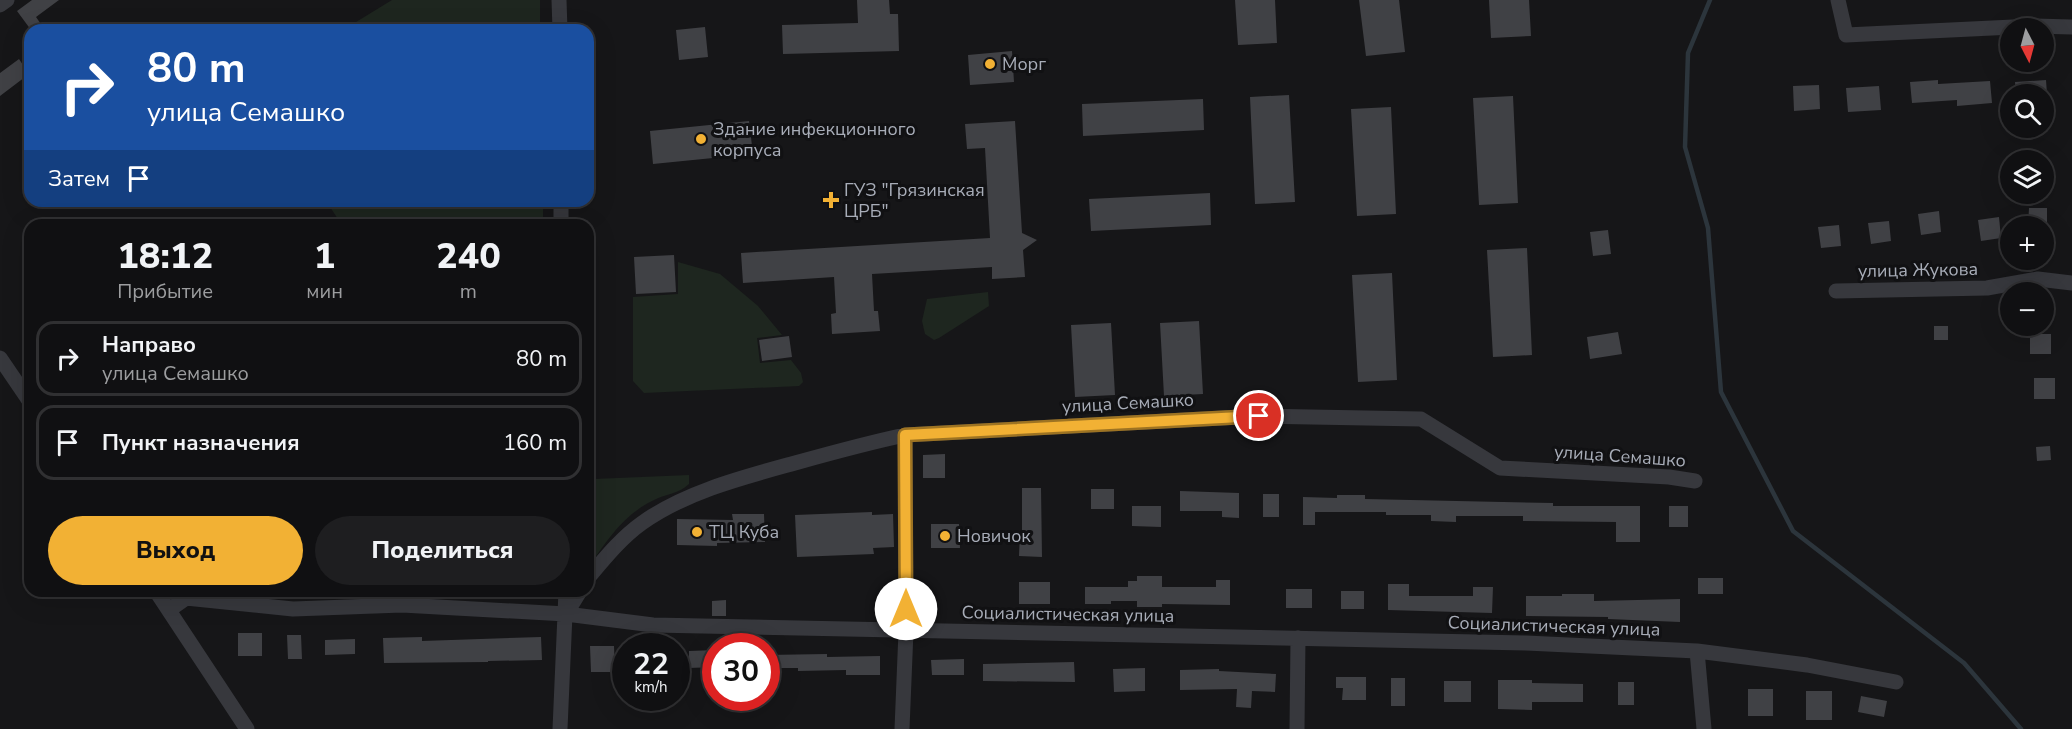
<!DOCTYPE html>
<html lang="ru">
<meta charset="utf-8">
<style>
body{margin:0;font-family:"Nunito Sans",sans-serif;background:#1e1e20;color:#f1f3f6;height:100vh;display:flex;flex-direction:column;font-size:22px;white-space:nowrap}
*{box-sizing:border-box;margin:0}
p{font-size:20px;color:#9c9d9f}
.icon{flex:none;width:33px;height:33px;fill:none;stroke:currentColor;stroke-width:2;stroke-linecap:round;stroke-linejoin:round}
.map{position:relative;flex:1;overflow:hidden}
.sheet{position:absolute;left:24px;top:219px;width:570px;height:378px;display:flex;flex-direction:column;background:#101012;border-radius:18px;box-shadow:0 6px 24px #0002,0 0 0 2px #303032}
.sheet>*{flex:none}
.banner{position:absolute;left:24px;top:24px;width:570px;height:183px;border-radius:18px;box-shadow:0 6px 24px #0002,0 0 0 2px #303032;background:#1a4fa0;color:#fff;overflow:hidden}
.needle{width:39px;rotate:174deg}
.controls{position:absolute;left:2000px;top:18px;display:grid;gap:12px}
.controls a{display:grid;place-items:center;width:54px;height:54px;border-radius:50%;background:#101012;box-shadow:0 6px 24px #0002,0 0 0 2px #303032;font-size:30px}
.speed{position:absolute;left:612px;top:633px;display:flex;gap:12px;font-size:30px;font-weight:700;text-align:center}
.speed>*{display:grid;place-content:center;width:78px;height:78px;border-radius:50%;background:#101012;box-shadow:0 6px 24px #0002,0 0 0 2px #303032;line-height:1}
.speed small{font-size:15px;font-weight:400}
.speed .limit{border:9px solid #d22;background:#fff;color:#111}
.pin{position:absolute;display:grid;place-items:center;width:51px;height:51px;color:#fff;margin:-26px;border:3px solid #fff;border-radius:50%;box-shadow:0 2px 6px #0007}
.me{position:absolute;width:66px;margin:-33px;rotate:0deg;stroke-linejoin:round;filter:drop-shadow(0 0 4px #0008)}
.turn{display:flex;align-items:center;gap:21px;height:126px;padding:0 24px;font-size:27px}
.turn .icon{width:78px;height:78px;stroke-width:2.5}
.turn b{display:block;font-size:42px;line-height:51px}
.then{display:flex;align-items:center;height:57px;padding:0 24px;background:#0003;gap:12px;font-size:22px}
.eta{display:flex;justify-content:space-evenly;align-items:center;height:102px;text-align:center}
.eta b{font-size:36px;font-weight:800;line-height:42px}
.button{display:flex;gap:12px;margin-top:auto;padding:12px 24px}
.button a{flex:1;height:69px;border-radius:36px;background:#f2b134;color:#111;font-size:24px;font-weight:800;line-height:69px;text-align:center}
.button a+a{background:#1e1e20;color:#f1f3f6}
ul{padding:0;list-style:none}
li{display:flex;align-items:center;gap:18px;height:75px;margin:0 12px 9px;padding:0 12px;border:3px solid #303032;border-radius:18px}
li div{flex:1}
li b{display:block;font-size:22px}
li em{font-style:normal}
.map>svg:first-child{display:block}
</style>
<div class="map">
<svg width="2072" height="729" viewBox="0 0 2072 729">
<rect width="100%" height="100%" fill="#161618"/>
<!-- green -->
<path fill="#1e261f" d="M 392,0 L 540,0 L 540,30 L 343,30 Z
M 326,201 L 543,201 L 543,225 L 342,225 Z
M 678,262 L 720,274 L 758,306 L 782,335 L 757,338 L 760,363 L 791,360 L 801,373 L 803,382 L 799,386 L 644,393 L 633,381 L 633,297 L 678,294 Z
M 988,292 L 989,306 L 939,338 L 934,340 L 925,334 L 922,321 L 927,299 Z
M 588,465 L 593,465 L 594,479 L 689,475 L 689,484 C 679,494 664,494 652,501 C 622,516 606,542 588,568 Z"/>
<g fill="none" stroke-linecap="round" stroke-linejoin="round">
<!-- stream -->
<path stroke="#2c353c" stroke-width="4.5" d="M 1710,0 L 1688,53 L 1685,147 L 1708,228 L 1721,392 L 1793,531 L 1964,663 L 2021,729"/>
</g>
<!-- building -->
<path fill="#404145" d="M 32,0 L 59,0 L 36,17 L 45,30 L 31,30 L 17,11 Z
M 857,0 L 889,0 L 890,14 L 898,14 L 899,51 L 783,54 L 782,25 L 858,23 Z
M 1235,0 L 1275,0 L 1277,43 L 1238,45 Z
M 1359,0 L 1399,0 L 1405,52 L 1366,56 Z
M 1489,0 L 1529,0 L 1531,36 L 1491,38 Z
M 705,27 L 708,57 L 679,60 L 676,30 Z
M 1012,51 L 1014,82 L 970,85 L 968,55 Z
M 19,59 L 29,74 L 0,96 L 0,73 Z
M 1938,80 L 1938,84 L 1990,81 L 1992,103 L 1957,106 L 1957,100 L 1912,103 L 1910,82 Z
M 2046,80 L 2047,94 L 2016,94 L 2015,82 Z
M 1819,85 L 1820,109 L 1794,111 L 1793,86 Z
M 1879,86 L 1881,110 L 1848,112 L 1846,88 Z
M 1289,95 L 1295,202 L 1255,204 L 1250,97 Z
M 1513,96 L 1518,203 L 1479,205 L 1473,98 Z
M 1203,99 L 1204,130 L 1083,136 L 1082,104 Z
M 1391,107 L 1396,214 L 1357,216 L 1351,109 Z
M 749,121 L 753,154 L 653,164 L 650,131 Z
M 1015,121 L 1022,233 L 1037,240 L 1023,250 L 1025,277 L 992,279 L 992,267 L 872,274 L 874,311 L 878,311 L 880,331 L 832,334 L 831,314 L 836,313 L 834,277 L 743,283 L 741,253 L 990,238 L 985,148 L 967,149 L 965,124 Z
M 1210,193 L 1211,225 L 1091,231 L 1089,199 Z
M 2029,208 L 2047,208 L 2047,226 L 2028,226 Z
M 1939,211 L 1941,232 L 1921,235 L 1918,214 Z
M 1999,217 L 2001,238 L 1981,241 L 1978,220 Z
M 1889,221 L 1891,241 L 1871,244 L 1868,223 Z
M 1839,225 L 1841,246 L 1821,248 L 1818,227 Z
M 1608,230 L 1611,254 L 1593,256 L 1590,232 Z
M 1527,248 L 1532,355 L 1493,357 L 1487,250 Z
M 674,255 L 676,292 L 636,294 L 634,257 Z
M 1392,273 L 1397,380 L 1358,382 L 1352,275 Z
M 1199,321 L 1203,394 L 1164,396 L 1160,323 Z
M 1111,323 L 1115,395 L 1075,397 L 1071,325 Z
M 1934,326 L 1948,326 L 1948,340 L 1934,340 Z
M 1618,332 L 1622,354 L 1590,359 L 1587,337 Z
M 2030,334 L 2051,334 L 2051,354 L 2030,354 Z
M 789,336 L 792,357 L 762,361 L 759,340 Z
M 2034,378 L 2055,378 L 2055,399 L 2034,399 Z
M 2050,446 L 2051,460 L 2037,461 L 2036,447 Z
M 945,454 L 945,478 L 923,478 L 923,455 Z
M 1022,488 L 1041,488 L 1042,557 L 1019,556 L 1020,532 L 1022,533 Z
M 1091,489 L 1114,489 L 1114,509 L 1091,509 Z
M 1180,491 L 1239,493 L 1239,518 L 1222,517 L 1222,511 L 1180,511 Z
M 1263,494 L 1279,494 L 1279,517 L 1263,517 Z
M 1337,495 L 1365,495 L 1365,499 L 1553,503 L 1553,506 L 1640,506 L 1640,542 L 1616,542 L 1616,522 L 1523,521 L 1523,516 L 1456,516 L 1456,522 L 1431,521 L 1431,515 L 1386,515 L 1386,512 L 1315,512 L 1315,525 L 1303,525 L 1303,497 L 1337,498 Z
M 1132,506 L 1161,506 L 1161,527 L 1132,526 Z
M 1669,506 L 1688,506 L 1688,527 L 1669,527 Z
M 872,512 L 872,515 L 893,514 L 894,547 L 873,548 L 874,554 L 797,557 L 795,515 Z
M 732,514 L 764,514 L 765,542 L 717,543 L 717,546 L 677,545 L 677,519 L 733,520 Z
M 931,524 L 959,524 L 960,548 L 931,548 Z
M 1137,576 L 1162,576 L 1162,587 L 1216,587 L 1216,580 L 1230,580 L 1230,605 L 1162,604 L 1162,607 L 1137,607 L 1137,601 L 1111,601 L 1111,604 L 1085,604 L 1085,587 L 1128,587 L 1128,581 L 1137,581 Z
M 1698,578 L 1723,578 L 1723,594 L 1698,594 Z
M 1019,582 L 1050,582 L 1050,604 L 1019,604 Z
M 1388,584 L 1409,584 L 1409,596 L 1473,596 L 1473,587 L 1493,587 L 1492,613 L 1388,610 Z
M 1286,589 L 1312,589 L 1312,608 L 1286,608 Z
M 1341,591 L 1364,591 L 1364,609 L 1341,609 Z
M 1562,594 L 1594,594 L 1594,601 L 1680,599 L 1680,622 L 1608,619 L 1608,617 L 1526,616 L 1526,596 L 1562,596 Z
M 726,600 L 726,616 L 712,616 L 712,601 Z
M 238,633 L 262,633 L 262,656 L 238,656 Z
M 287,635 L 301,635 L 302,659 L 288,659 Z
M 422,637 L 422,641 L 541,637 L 542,660 L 488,661 L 488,662 L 384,663 L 383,638 Z
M 355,639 L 355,654 L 325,655 L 325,640 Z
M 590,646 L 614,646 L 615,672 L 591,672 Z
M 716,650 L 716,667 L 689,668 L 689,651 Z
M 827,654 L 827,657 L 880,656 L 880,675 L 846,675 L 846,670 L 798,671 L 798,668 L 766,668 L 766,655 Z
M 964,659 L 964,675 L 932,675 L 931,660 Z
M 1074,662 L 1075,682 L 983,681 L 983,664 Z
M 1145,668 L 1145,691 L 1114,692 L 1113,669 Z
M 1219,669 L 1219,671 L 1276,674 L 1275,692 L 1252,691 L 1251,708 L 1236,707 L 1237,689 L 1180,690 L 1180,670 Z
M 1336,677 L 1366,677 L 1366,700 L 1342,700 L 1343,688 L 1336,688 Z
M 1391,678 L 1405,678 L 1405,706 L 1391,706 Z
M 1498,680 L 1532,680 L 1532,683 L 1583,684 L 1583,702 L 1532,702 L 1532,710 L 1498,709 Z
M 1444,681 L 1471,681 L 1471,702 L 1444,702 Z
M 1618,682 L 1634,682 L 1634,705 L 1618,705 Z
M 1748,689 L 1773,689 L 1773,716 L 1748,716 Z
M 1806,691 L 1832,691 L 1832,720 L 1806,720 Z
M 1861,696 L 1887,701 L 1884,717 L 1858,712 Z"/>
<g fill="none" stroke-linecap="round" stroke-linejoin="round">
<!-- minor -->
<path stroke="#37383d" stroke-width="15" d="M 559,0 L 560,30
M 1838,0 L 1846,35 L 2034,26 L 2072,27
M 0,5 L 7,0
M 561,201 L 561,225
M 1836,291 L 1987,288 L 2038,279 L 2072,283
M 0,358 L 30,402
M 588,578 C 605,558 621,538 642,523 C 685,492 744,477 795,463 C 831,453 867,443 905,435 L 1259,416 L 1421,419 L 1500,468 L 1669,477 L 1695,481
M 156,591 L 247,729
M 169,610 L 186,598 L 293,609 L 402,605 L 566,614 L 653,625 L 1526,643 L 1697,651 L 1807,665 L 1896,682
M 566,614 L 580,591
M 1697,651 L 1704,729
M 560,729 L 566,591
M 902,729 L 906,631 L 905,435
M 1297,729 L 1298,638"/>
</g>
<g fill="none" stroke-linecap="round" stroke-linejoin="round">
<!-- route casing -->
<g stroke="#9d7322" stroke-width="15">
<path id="route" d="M 906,609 L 905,435 L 1259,416"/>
</g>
<!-- route -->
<use href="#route" stroke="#f2b134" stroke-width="10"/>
</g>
<!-- markers -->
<g fill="#f2b134" stroke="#111113" stroke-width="2">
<circle cx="990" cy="64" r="6"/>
<circle cx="701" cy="139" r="6"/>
<path d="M828 191h6v6h6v6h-6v6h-6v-6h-6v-6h6z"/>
<circle cx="697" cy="532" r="6"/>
<circle cx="945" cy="536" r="6"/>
</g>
<g text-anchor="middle" stroke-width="6" stroke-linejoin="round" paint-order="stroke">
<!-- poi labels -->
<g font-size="18" fill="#a8adb8" stroke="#111113" text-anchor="start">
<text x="1002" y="70">Морг</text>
<text x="713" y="135">Здание инфекционного<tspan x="713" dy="21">корпуса</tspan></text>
<text x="844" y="196">ГУЗ "Грязинская<tspan x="844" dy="21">ЦРБ"</tspan></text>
<text x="709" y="538">ТЦ Куба</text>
<text x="957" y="542">Новичок</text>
</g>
<!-- street labels -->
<g font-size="18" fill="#a8adb8" stroke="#111113">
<text transform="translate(1918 270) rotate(-1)" y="6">улица Жукова</text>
<text transform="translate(1128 403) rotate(-3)" y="6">улица Семашко</text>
<text transform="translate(1620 456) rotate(4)" y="6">улица Семашко</text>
<text transform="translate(1068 614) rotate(1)" y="6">Социалистическая улица</text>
<text transform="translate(1554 626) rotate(2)" y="6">Социалистическая улица</text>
</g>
</g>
</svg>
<div class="controls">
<a><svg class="needle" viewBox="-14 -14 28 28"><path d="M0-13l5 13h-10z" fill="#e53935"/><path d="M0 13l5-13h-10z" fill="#9c9d9f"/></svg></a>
<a><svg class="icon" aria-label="search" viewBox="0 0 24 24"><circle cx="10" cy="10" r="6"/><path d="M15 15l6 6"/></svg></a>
<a><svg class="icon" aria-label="layers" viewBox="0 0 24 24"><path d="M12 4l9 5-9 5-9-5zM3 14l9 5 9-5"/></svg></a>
<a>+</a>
<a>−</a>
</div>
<div class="speed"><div>22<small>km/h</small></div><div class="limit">30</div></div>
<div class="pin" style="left:1259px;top:416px;background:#d93025"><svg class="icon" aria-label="arrive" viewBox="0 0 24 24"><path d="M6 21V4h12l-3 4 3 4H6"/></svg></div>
<svg class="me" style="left:906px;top:609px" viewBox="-20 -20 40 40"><circle r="19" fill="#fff"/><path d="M0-13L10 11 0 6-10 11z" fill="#f2b134"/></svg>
<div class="banner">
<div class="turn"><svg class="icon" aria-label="right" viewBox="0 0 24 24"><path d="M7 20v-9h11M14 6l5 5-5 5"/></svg><div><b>80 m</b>улица Семашко</div></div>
<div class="then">Затем<svg class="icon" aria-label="arrive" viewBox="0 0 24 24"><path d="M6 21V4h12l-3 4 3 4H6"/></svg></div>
</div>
<section class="sheet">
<div class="eta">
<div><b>18:12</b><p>Прибытие</p></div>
<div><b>1</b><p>мин</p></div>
<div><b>240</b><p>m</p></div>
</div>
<ul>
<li><svg class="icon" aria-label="right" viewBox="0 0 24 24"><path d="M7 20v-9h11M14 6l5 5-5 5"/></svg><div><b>Направо</b><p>улица Семашко</p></div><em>80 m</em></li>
<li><svg class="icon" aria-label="arrive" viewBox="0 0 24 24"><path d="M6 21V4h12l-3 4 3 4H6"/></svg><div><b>Пункт назначения</b></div><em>160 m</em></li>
</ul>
<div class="button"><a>Выход</a><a>Поделиться</a></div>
</section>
</div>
